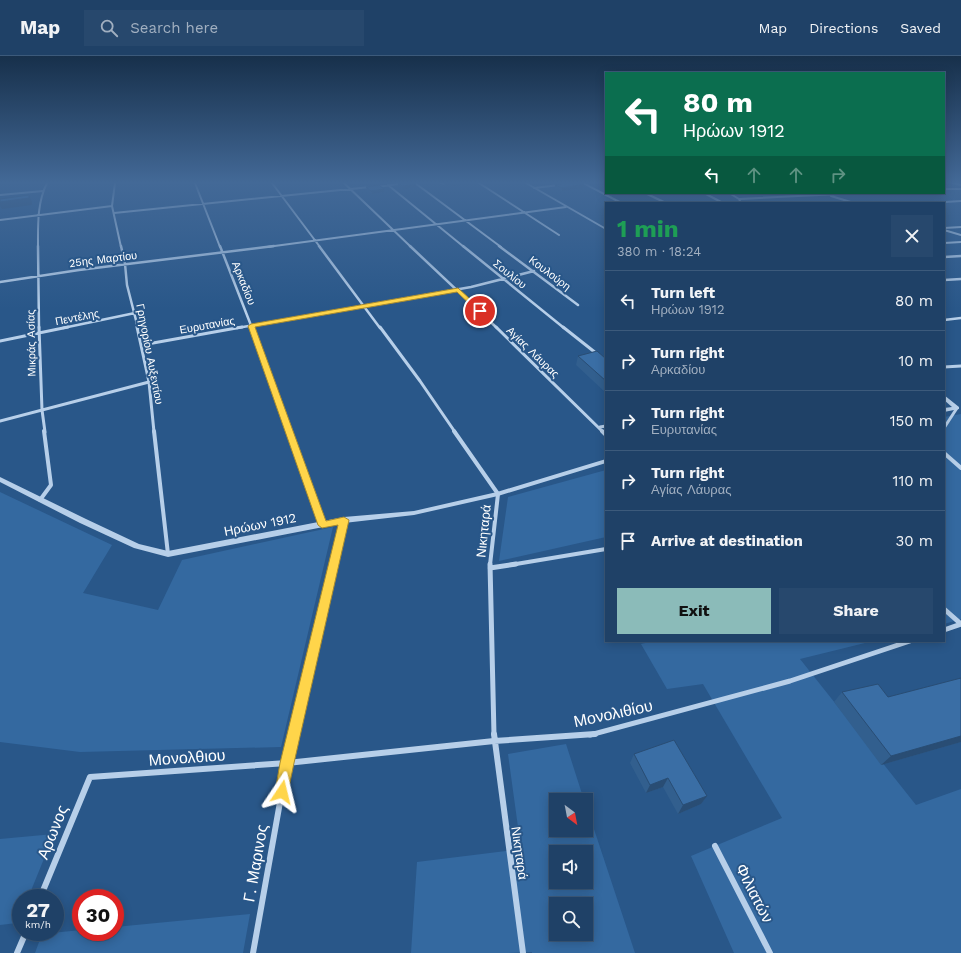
<!DOCTYPE html>
<meta charset="utf-8">
<style>
body{margin:0;font-family:"Work Sans",sans-serif;background:#27486d;color:#f1f3f6;height:100vh;display:flex;flex-direction:column;font-size:15px;white-space:nowrap}
*{box-sizing:border-box;margin:0}
p{font-size:13px;color:#a1afc0}
.icon{flex:none;width:22px;height:22px;fill:none;stroke:currentColor;stroke-width:2;stroke-linecap:round;stroke-linejoin:round}
.map{position:relative;flex:1;overflow:hidden}
.panel{position:absolute;left:605px;top:146px;width:340px;height:440px;display:flex;flex-direction:column;background:#1f4167;border-radius:0px;box-shadow:0 2px 10px #0003,0 0 0 1px #3c5a7b}
.panel>*{flex:none}
.hud{position:absolute;left:605px;top:16px;width:340px;height:122px;border-radius:0px;box-shadow:0 2px 10px #0003,0 0 0 1px #3c5a7b;background:#0b6e4f;color:#fff;overflow:hidden}
.needle{width:26px;rotate:148deg}
.controls{position:absolute;left:549px;top:737px;display:grid;gap:8px}
.controls a{display:grid;place-items:center;width:44px;height:44px;border-radius:0px;background:#1f4167;box-shadow:0 2px 10px #0003,0 0 0 1px #3c5a7b;font-size:20px}
.speed{position:absolute;left:12px;top:833px;display:flex;gap:8px;font-size:20px;font-weight:700;text-align:center}
.speed>*{display:grid;place-content:center;width:52px;height:52px;border-radius:50%;background:#1f4167;box-shadow:0 2px 10px #0003,0 0 0 1px #3c5a7b;line-height:1}
.speed small{font-size:10px;font-weight:400}
.speed .limit{border:6px solid #d22;background:#fff;color:#111}
.pin{position:absolute;display:grid;place-items:center;width:34px;height:34px;color:#fff;margin:-17px;border:2px solid #fff;border-radius:50%;box-shadow:0 1px 4px #0007}
.me{position:absolute;width:44px;margin:-22px;rotate:10deg;stroke-linejoin:round;filter:drop-shadow(0 0 3px #0008)}
.turn{display:flex;align-items:center;gap:14px;height:84px;padding:0 12px;font-size:18px}
.turn .icon{width:52px;height:52px;stroke-width:2.5}
.turn b{display:block;font-size:28px;line-height:34px}
.lanes{display:flex;align-items:center;height:38px;padding:0 12px;background:#0003;justify-content:center;gap:20px;direction:ltr}
.lanes .off{opacity:.35}
.round{display:grid;place-items:center;flex:none;width:42px;height:42px;border-radius:0px;background:#27486d}
.headline{display:flex;align-items:center;justify-content:space-between;height:68px;padding:0 12px}
h1{font-size:24px;font-weight:700;line-height:30px;color:#1e9e55}
.cta{display:flex;gap:8px;margin-top:auto;padding:8px 12px}
.cta a{flex:1;height:46px;border-radius:0px;background:#8bbbb9;color:#111;font-size:16px;font-weight:700;line-height:46px;text-align:center}
.cta a+a{background:#27486d;color:#f1f3f6}
ul{padding:0;list-style:none}
li{display:flex;align-items:center;gap:12px;height:60px;padding:0 12px;border-top:1px solid #3c5a7b}
li div{flex:1}
li b{display:block;font-size:15px}
li em{font-style:normal}
header{display:flex;align-items:center;gap:24px;box-sizing:border-box;height:56px;padding:0 20px;background:#1f4167;border-bottom:1px solid #3c5a7b}
header strong{font-size:19px}
nav{display:flex;gap:22px;margin-inline-start:auto;font-size:14px}
.search{width:280px;height:36px;background:#27486d;display:flex;align-items:center;gap:10px;box-sizing:border-box;padding:0 14px;border-radius:0px;color:#a1afc0;font-size:15px}
.map>svg:first-child{display:block}
</style>
<header>
<strong>Map</strong>
<div class="search"><svg class="icon" aria-label="search" viewBox="0 0 24 24"><circle cx="10" cy="10" r="6"/><path d="M15 15l6 6"/></svg>Search here</div>
<nav><a>Map</a><a>Directions</a><a>Saved</a></nav>
</header>
<div class="map">
<svg width="961" height="897" viewBox="0 0 961 897">
<rect width="100%" height="100%" fill="#295789"/>
<!-- green -->
<path fill="#3469a0" fill-rule="evenodd" d="M 961,358 L 961,563 L 944,568 L 944,361 Z
M 606,414 L 606,481 L 499,505 L 508,441 Z
M 0,436 L 112,489 L 83,537 L 158,554 L 182,504 L 333,471 L 281,691 L 80,696 L 0,686 Z
M 654,585 L 873,585 L 800,603 L 916,749 L 961,733 L 961,897 L 734,897 L 691,800 L 782,762 L 703,628 L 667,633 L 641,588 Z
M 566,688 L 584,744 L 556,744 L 556,774 L 586,774 L 586,749 L 635,897 L 532,897 L 532,896 L 508,897 L 411,897 L 417,806 L 521,793 L 508,698 ZM 556,796 L 586,796 L 586,826 L 556,826 ZM 556,848 L 586,848 L 586,878 L 556,878 Z
M 54,778 L 28,842 L 21,842 L 21,858 L 17,867 L 0,869 L 0,783 Z
M 250,858 L 243,897 L 35,897 L 42,878 L 81,874 L 81,876 L 115,876 L 115,871 Z"/>
<g fill="none" stroke-linecap="round" stroke-linejoin="round">
<!-- service -->
<path stroke="#b7cfe9" stroke-width="1.5" d="M 440,127 L 444,128"/>
<!-- minor-far5 -->
<path stroke="#b7cfe9" stroke-width="2" d="M 115,127 L 112,150 L 121,191
M 195,127 L 220,191
M 272,127 L 320,191
M 344,127 L 411,191
M 415,127 L 501,191
M 479,127 L 559,179
M 526,127 L 606,173
M 953,127 L 961,129
M 388,129 L 464,191
M 377,131 L 405,127
M 534,132 L 559,129
M 944,133 L 961,133
M 645,137 L 666,147
M 704,137 L 723,147
M 729,137 L 739,143 L 741,147
M 0,139 L 43,135
M 831,140 L 854,147
M 739,143 L 861,137
M 928,147 L 961,145
M 114,157 L 370,131
M 0,164 L 112,150
M 944,172 L 961,171
M 944,174 L 961,179
M 944,187 L 961,186
M 38,191 C 38,169 37,147 47,127
M 267,191 L 566,151"/>
<!-- minor-far4 -->
<path stroke="#b7cfe9" stroke-width="2.5" d="M 38,190 L 39,272
M 121,190 L 125,208 L 127,229 L 138,272
M 220,190 L 252,272
M 319,190 L 380,272
M 410,190 L 497,272
M 463,190 L 564,272
M 499,190 L 578,249
M 944,201 L 961,200
M 944,224 L 961,223
M 0,226 L 79,214 L 274,190
M 944,264 L 961,262
M 63,272 L 135,257
M 237,272 L 471,231 L 534,215"/>
<!-- minor-far3 -->
<path stroke="#b7cfe9" stroke-width="3" d="M 39,271 L 42,354 L 45,376
M 137,271 L 149,326 L 154,376
M 251,271 L 289,376
M 380,271 L 420,325 L 455,376
M 496,271 L 603,376
M 563,271 L 606,305
M 0,285 L 68,271
M 142,289 L 242,271
M 944,311 L 961,310
M 0,365 L 149,326
M 600,371 L 606,370
M 944,372 L 957,352"/>
<!-- minor-far2 -->
<path stroke="#b7cfe9" stroke-width="4" d="M 154,375 L 168,498
M 289,375 L 323,469
M 454,375 L 498,438 L 490,509
M 602,375 L 606,379
M 944,397 L 961,412
M 40,444 L 51,429 L 44,375
M 334,509 L 344,464
M 510,509 L 606,493"/>
<!-- minor-far1 -->
<path stroke="#b7cfe9" stroke-width="5" d="M 490,508 L 494,679
M 490,512 L 516,508
M 944,553 L 961,568
M 944,574 L 961,568
M 294,679 L 334,508
M 590,679 L 790,625 L 910,585"/>
<!-- minor -->
<path stroke="#b7cfe9" stroke-width="6" d="M 494,678 L 523,897
M 715,790 L 770,897
M 40,842 L 90,721 L 287,707 L 494,685 L 595,678
M 17,897 L 26,876
M 253,897 L 287,707 L 294,678"/>
<!-- tertiary -->
<path fill="#b7cfe9" fill-rule="evenodd" d="M 585,127 L 622,146 L 623,147 L 619,147 L 581,127 Z
M 944,339 L 959,351 L 959,353 L 944,356 L 944,352 L 952,351 L 944,344 Z
M 606,403 L 606,407 L 498,440 L 414,459 L 344,467 L 168,501 L 134,492 L 80,467 L 0,426 L 0,421 L 86,463 L 139,488 L 168,495 L 344,461 L 414,455 L 497,436 Z"/>
</g>
<!-- wall -->
<path fill="#325f8e" d="M 398,127 L 415,127 L 416,131 L 403,133 L 398,129 Z
M 555,129 L 583,132 L 562,135 L 555,132 Z
M 366,131 L 384,136 L 372,138 L 367,134 Z
M 578,300 L 606,303 L 606,337 L 576,309 Z
M 842,636 L 888,641 L 961,686 L 881,709 L 834,646 Z
M 634,698 L 707,740 L 701,748 L 678,758 L 663,731 L 646,737 L 630,707 Z"/>
<!-- shaded-wall -->
<path fill="#294d74" d="M 452,127 L 471,127 L 471,128 L 452,130 Z
M 416,128 L 416,131 L 403,133 L 402,130 Z
M 584,128 L 583,132 L 562,135 L 562,132 Z
M 384,133 L 384,136 L 372,138 L 371,135 Z
M 29,139 L 32,146 L 32,149 L 2,153 L 0,150 L 0,146 Z
M 961,680 L 961,686 L 881,709 L 891,700 Z
M 668,722 L 663,731 L 646,737 L 650,729 Z
M 707,740 L 701,748 L 678,758 L 683,749 Z"/>
<!-- building -->
<path fill="#3a6ea5" stroke="#294d74" d="M 399,127 L 415,127 L 416,128 L 402,130 Z
M 565,127 L 582,127 L 584,128 L 562,132 L 555,129 Z
M 379,129 L 384,133 L 371,135 L 366,131 Z
M 29,139 L 29,142 L 0,146 L 0,143 Z
M 597,295 L 606,303 L 606,325 L 578,300 Z
M 961,622 L 961,680 L 891,700 L 842,636 L 878,628 L 888,641 Z
M 674,684 L 707,740 L 683,749 L 668,722 L 650,729 L 634,698 Z"/>
<!-- sky -->
<linearGradient id="sky" x2="0" y2="1"><stop stop-color="#17304b"/><stop offset="0.5" stop-color="#436997"/><stop offset="1" stop-color="#436997" stop-opacity="0"/></linearGradient>
<rect width="961" height="253" fill="url(#sky)"/>
<!-- route -->
<path fill="#ffd54a" stroke="#a68a30" d="M 458,232 L 482,254 L 482,256 L 478,256 L 457,236 L 255,271 L 326,465 L 344,461 L 349,464 L 294,707 L 287,741 L 282,743 L 277,741 L 275,736 L 280,707 L 338,469 L 322,472 L 318,469 L 248,270 L 251,268 Z"/>
<g text-anchor="middle" stroke-width="4" stroke-linejoin="round" paint-order="stroke">
<!-- far-street labels -->
<g font-size="11" fill="#fff" stroke="#295789">
<text transform="translate(103 203) rotate(-7)" y="4">25ης Μαρτίου</text>
<text transform="translate(550 217) rotate(37)" y="4">Κουλούρη</text>
<text transform="translate(510 218) rotate(39)" y="4">Σουλίου</text>
<text transform="translate(244 227) rotate(68)" y="4">Αρκαδίου</text>
<text transform="translate(77 261) rotate(-11)" y="4">Πεντέλης</text>
<text transform="translate(207 269) rotate(-10)" y="4">Ευρυτανίας</text>
<text transform="translate(31 287) rotate(-91)" y="4">Μικράς Ασίας</text>
<text transform="translate(533 296) rotate(44)" y="4">Αγίας Λάυρας</text>
<text transform="translate(150 298) rotate(79)" y="4">Γρηγορίου Αυξεντίου</text>
</g>
<!-- street labels -->
<g font-size="13" fill="#fff" stroke="#295789">
<text transform="translate(260 468) rotate(-11)" y="5">Ηρώων 1912</text>
<text transform="translate(483 475) rotate(-84)" y="5">Νικηταρά</text>
<text transform="translate(520 797) rotate(82)" y="5">Νικηταρά</text>
</g>
<!-- near-street labels -->
<g font-size="16" fill="#fff" stroke="#295789">
<text transform="translate(613 657) rotate(-12)" y="6">Μονολιθίου</text>
<text transform="translate(187 701) rotate(-4)" y="6">Μονολθιου</text>
<text transform="translate(52 776) rotate(-68)" y="6">Αρωνος</text>
<text transform="translate(255 807) rotate(-80)" y="6">Γ. Μαρινος</text>
<text transform="translate(755 837) rotate(63)" y="6">Φιλιατών</text>
</g>
</g>
</svg>
<div class="controls">
<a><svg class="needle" viewBox="-14 -14 28 28"><path d="M0-13l5 13h-10z" fill="#e53935"/><path d="M0 13l5-13h-10z" fill="#a1afc0"/></svg></a>
<a><svg class="icon" aria-label="sound" viewBox="0 0 24 24"><path d="M4 9h4l5-4v14l-5-4H4zM17 9q2 3 0 6"/></svg></a>
<a><svg class="icon" aria-label="search" viewBox="0 0 24 24"><circle cx="10" cy="10" r="6"/><path d="M15 15l6 6"/></svg></a>
</div>
<div class="speed"><div>27<small>km/h</small></div><div class="limit">30</div></div>
<div class="pin" style="left:480px;top:255px;background:#d93025"><svg class="icon" aria-label="arrive" viewBox="0 0 24 24"><path d="M6 21V4h12l-3 4 3 4H6"/></svg></div>
<svg class="me" style="left:282px;top:736px" viewBox="-20 -20 40 40"><path d="M0-17L14 15 0 8-14 15z" fill="#ffd54a" stroke="#fff" stroke-width="4"/></svg>
<div class="hud">
<div class="turn"><svg class="icon" aria-label="left" viewBox="0 0 24 24"><path d="M17 20v-9H6M10 6l-5 5 5 5"/></svg><div><b>80 m</b>Ηρώων 1912</div></div>
<div class="lanes"><svg class="icon" aria-label="left" viewBox="0 0 24 24"><path d="M17 20v-9H6M10 6l-5 5 5 5"/></svg><svg class="icon off" aria-label="ahead" viewBox="0 0 24 24"><path d="M12 20V5M6 11l6-6 6 6"/></svg><svg class="icon off" aria-label="ahead" viewBox="0 0 24 24"><path d="M12 20V5M6 11l6-6 6 6"/></svg><svg class="icon off" aria-label="right" viewBox="0 0 24 24"><path d="M7 20v-9h11M14 6l5 5-5 5"/></svg></div>
</div>
<section class="panel">
<div class="headline"><div><h1>1 min</h1><p>380 m · 18:24</p></div><a class="round"><svg class="icon" aria-label="close" viewBox="0 0 24 24"><path d="M6 6l12 12M18 6L6 18"/></svg></a></div>
<ul>
<li><svg class="icon" aria-label="left" viewBox="0 0 24 24"><path d="M17 20v-9H6M10 6l-5 5 5 5"/></svg><div><b>Turn left</b><p>Ηρώων 1912</p></div><em>80 m</em></li>
<li><svg class="icon" aria-label="right" viewBox="0 0 24 24"><path d="M7 20v-9h11M14 6l5 5-5 5"/></svg><div><b>Turn right</b><p>Αρκαδίου</p></div><em>10 m</em></li>
<li><svg class="icon" aria-label="right" viewBox="0 0 24 24"><path d="M7 20v-9h11M14 6l5 5-5 5"/></svg><div><b>Turn right</b><p>Ευρυτανίας</p></div><em>150 m</em></li>
<li><svg class="icon" aria-label="right" viewBox="0 0 24 24"><path d="M7 20v-9h11M14 6l5 5-5 5"/></svg><div><b>Turn right</b><p>Αγίας Λάυρας</p></div><em>110 m</em></li>
<li><svg class="icon" aria-label="arrive" viewBox="0 0 24 24"><path d="M6 21V4h12l-3 4 3 4H6"/></svg><div><b>Arrive at destination</b></div><em>30 m</em></li>
</ul>
<div class="cta"><a>Exit</a><a>Share</a></div>
</section>
</div>
